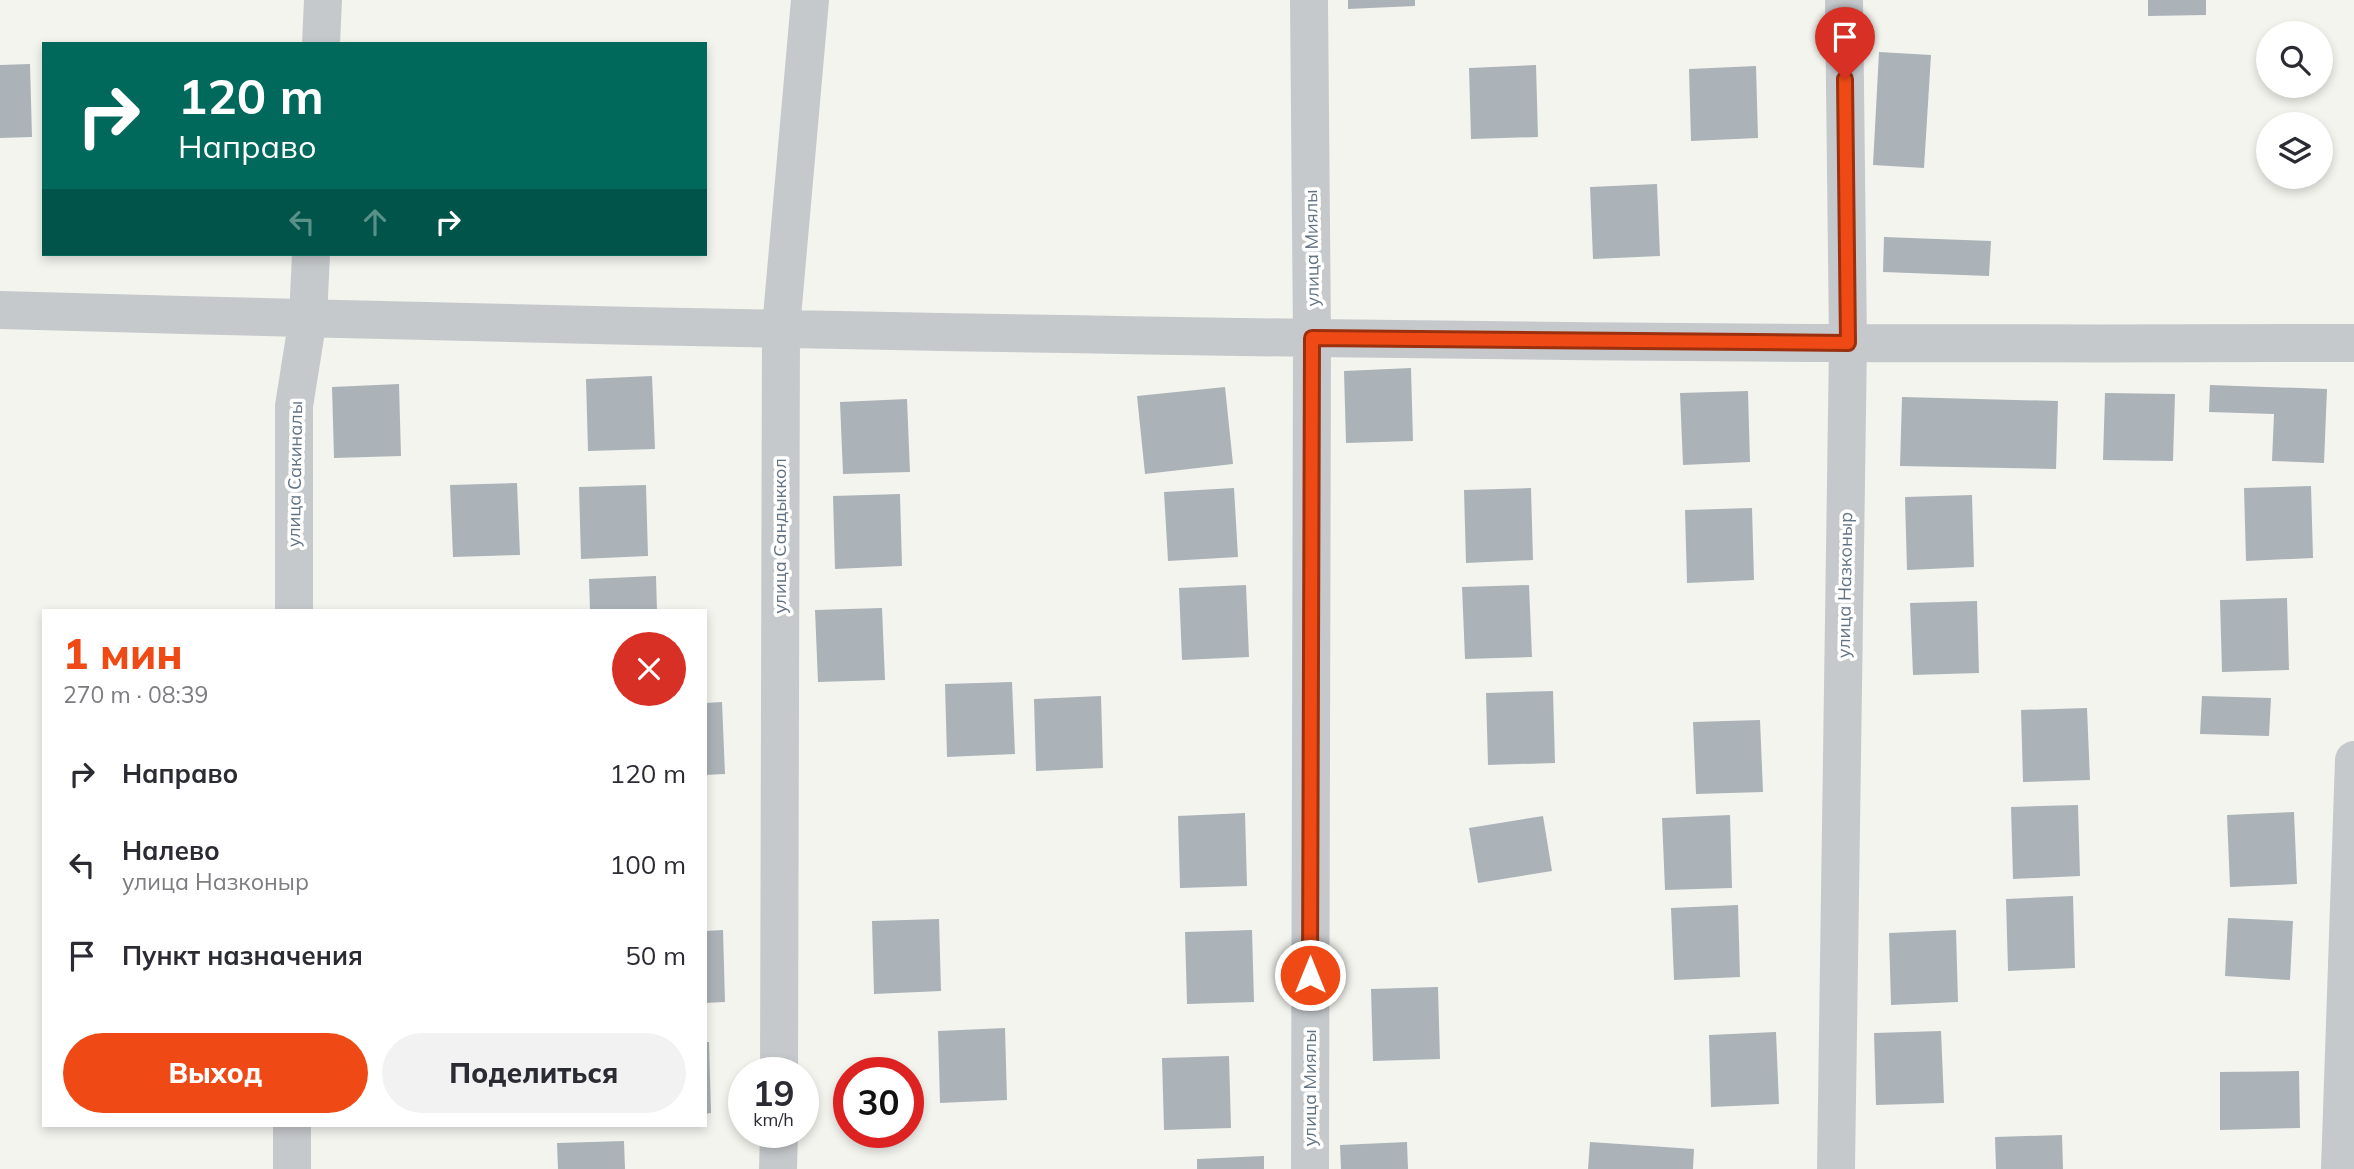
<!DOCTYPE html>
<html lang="ru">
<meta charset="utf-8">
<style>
body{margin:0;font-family:Mulish,sans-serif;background:#f2f2f3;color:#2b2b33;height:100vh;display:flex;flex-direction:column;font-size:26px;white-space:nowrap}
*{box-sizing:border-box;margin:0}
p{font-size:23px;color:#7c7c81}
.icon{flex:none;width:38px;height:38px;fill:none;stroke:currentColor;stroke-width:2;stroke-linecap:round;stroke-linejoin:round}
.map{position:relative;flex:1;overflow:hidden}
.panel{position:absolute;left:42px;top:609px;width:665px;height:518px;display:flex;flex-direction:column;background:#fff;border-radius:0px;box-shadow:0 4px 10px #0003}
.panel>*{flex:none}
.hud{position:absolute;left:42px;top:42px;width:665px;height:214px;border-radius:0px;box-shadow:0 4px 10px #0003;background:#00695c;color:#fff;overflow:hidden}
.tools{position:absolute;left:2256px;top:21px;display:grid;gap:14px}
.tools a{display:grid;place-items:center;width:77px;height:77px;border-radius:50%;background:#fff;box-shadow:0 4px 10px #0003;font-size:35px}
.speed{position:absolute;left:728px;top:1057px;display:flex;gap:14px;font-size:35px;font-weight:700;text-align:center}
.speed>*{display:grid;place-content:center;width:91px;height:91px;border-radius:50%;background:#fff;box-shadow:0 4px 10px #0003;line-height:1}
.speed small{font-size:18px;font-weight:400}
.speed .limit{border:10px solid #d22;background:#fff;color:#111}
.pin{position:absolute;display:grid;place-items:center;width:60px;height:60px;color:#fff;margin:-72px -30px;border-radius:50% 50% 50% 0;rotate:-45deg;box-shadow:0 0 7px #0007}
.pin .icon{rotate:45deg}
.me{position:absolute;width:77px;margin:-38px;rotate:0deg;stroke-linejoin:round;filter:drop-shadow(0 0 5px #0008)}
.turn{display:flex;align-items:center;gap:24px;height:147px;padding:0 21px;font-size:32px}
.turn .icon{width:91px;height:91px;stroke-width:2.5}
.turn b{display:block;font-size:49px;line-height:60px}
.lanes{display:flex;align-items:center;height:66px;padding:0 21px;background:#0003;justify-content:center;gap:35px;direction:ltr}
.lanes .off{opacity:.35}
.round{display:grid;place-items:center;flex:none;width:74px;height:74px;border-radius:37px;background:#f2f2f3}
.head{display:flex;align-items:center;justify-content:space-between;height:119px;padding:0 21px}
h1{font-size:42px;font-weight:800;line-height:52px;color:#ef4a15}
.action{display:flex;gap:14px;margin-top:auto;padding:14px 21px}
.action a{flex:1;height:80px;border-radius:42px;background:#ef4a15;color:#fff;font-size:28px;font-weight:800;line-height:80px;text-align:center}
.action a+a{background:#f2f2f3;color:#2b2b33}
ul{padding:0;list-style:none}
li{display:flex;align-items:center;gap:21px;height:91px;padding:0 21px}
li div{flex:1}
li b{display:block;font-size:26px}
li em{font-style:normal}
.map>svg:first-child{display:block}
</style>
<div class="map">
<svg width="2354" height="1169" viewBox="0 0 2354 1169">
<rect width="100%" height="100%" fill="#f4f4ef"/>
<!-- building -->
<path fill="#abb3b8" d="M 1348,0 L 1415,0 L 1415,6 L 1348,9 Z
M 2148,0 L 2206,0 L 2206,15 L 2148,16 Z
M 1879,52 L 1931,55 L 1924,168 L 1873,165 Z
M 30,64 L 32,137 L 0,138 L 0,65 Z
M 1536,65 L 1538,137 L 1471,139 L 1469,68 Z
M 1756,66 L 1758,138 L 1691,141 L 1689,69 Z
M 1657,184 L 1660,256 L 1593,259 L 1590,187 Z
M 1884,237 L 1991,241 L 1989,276 L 1883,272 Z
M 1411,368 L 1413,441 L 1346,443 L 1344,371 Z
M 652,376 L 655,449 L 588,451 L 586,379 Z
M 399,384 L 401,456 L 334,458 L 332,387 Z
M 2210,385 L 2327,389 L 2324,463 L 2272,461 L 2274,414 L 2209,412 Z
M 1225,387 L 1233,464 L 1145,474 L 1137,396 Z
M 1748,391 L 1750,462 L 1683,465 L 1680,393 Z
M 2105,393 L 2175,394 L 2173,461 L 2103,460 Z
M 1902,397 L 2058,401 L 2056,469 L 1900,466 Z
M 907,399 L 910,472 L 843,474 L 840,402 Z
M 517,483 L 520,555 L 453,557 L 450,485 Z
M 646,485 L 648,556 L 581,559 L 579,487 Z
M 2311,486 L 2313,558 L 2246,561 L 2244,488 Z
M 1234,488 L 1238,557 L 1168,561 L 1164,492 Z
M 1531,488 L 1533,560 L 1466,563 L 1464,490 Z
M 900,494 L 902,566 L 835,569 L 833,496 Z
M 1972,495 L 1974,567 L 1907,570 L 1905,497 Z
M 1752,508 L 1754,580 L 1687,583 L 1685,510 Z
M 656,576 L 657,611 L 590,611 L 589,579 Z
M 1246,585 L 1249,657 L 1182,660 L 1179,588 Z
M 1529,585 L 1532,657 L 1465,659 L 1462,587 Z
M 2287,598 L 2289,670 L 2222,672 L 2220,600 Z
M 1977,601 L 1979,673 L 1913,675 L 1910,603 Z
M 882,608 L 885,680 L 818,682 L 815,610 Z
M 1012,682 L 1015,754 L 947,757 L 945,684 Z
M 1553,691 L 1555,763 L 1488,765 L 1486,693 Z
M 1101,696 L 1103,768 L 1036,771 L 1034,699 Z
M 2202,696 L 2271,698 L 2269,736 L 2200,734 Z
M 722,702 L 725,774 L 705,775 L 705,703 Z
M 2087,708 L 2090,780 L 2023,782 L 2021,710 Z
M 1760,720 L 1763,792 L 1696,794 L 1693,722 Z
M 2078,805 L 2080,876 L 2013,879 L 2011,807 Z
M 2294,812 L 2297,884 L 2230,887 L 2227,815 Z
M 1245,813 L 1247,886 L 1180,888 L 1178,816 Z
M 1730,815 L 1732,888 L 1665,890 L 1662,818 Z
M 1543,816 L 1552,871 L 1478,883 L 1469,828 Z
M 2073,896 L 2075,968 L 2008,971 L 2006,899 Z
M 1738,905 L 1740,977 L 1674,980 L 1671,908 Z
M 2228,918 L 2293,921 L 2290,980 L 2225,976 Z
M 939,919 L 941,991 L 874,994 L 872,921 Z
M 723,930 L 725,1002 L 705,1003 L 705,931 Z
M 1252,930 L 1254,1002 L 1187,1004 L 1185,932 Z
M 1956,930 L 1958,1002 L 1891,1005 L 1889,933 Z
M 1438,987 L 1440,1059 L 1373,1061 L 1371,989 Z
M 1005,1028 L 1007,1100 L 940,1103 L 938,1031 Z
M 1941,1031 L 1944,1103 L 1876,1105 L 1874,1033 Z
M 1776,1032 L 1779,1104 L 1711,1107 L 1709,1035 Z
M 705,1042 L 709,1042 L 711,1113 L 705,1114 Z
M 1229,1056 L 1231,1128 L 1164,1130 L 1162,1058 Z
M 2299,1071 L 2300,1128 L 2220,1130 L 2220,1072 Z
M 2062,1135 L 2063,1169 L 1996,1169 L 1995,1137 Z
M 624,1141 L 625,1169 L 558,1169 L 557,1143 Z
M 1407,1142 L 1408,1169 L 1341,1169 L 1340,1145 Z
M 1590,1142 L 1694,1149 L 1693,1169 L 1588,1169 Z
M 1264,1156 L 1264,1169 L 1197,1169 L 1197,1159 Z"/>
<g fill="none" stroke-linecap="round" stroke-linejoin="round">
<!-- minor -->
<path stroke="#c6c9cc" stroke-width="38" d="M 1309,0 L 1312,338 L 1310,1169
M 321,44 L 323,0
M 0,310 C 615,327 1230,340 1845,343 C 2015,344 2184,343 2354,343
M 294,611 L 294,406 L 308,318 L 311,254
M 779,1073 L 781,328 L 810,0
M 292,1169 L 292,1125
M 778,1169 L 779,1132
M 1836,1169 L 1848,343 L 1844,0
M 2340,1169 L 2354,760"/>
</g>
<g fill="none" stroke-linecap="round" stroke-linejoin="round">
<!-- route casing -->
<g stroke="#9b300e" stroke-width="18">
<path id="route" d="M 1310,975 L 1312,338 L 1848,343 L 1845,79"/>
</g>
<!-- route -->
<use href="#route" stroke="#ef4a15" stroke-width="12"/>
</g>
<g text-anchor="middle" stroke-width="7" stroke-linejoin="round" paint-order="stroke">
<!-- street labels -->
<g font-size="18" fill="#617383" stroke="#fff">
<text transform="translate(1312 248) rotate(-91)" y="6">улица Миялы</text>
<text transform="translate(295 474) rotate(-89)" y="6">улица Сакиналы</text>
<text transform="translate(780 536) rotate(-90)" y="6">улица Сандыккол</text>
<text transform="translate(1845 585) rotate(-89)" y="6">улица Назконыр</text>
<text transform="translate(1310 1088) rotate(-90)" y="6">улица Миялы</text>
</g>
</g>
</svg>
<div class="tools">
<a><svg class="icon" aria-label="search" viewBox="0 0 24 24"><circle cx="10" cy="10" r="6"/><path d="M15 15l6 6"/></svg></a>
<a><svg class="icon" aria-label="layers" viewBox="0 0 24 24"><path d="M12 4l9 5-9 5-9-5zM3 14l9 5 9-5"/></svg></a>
</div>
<div class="speed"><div>19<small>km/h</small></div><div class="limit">30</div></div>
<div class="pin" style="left:1845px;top:79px;background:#d93025"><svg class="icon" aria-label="arrive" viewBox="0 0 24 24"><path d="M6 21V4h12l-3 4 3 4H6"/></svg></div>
<svg class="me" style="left:1310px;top:975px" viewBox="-20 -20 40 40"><circle r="17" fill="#ef4a15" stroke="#fff" stroke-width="3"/><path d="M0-11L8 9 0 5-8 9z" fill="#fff"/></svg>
<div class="hud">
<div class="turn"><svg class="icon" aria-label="right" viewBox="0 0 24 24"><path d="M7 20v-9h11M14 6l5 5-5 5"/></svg><div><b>120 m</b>Направо</div></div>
<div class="lanes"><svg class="icon off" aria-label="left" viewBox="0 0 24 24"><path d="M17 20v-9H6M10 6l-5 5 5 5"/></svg><svg class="icon off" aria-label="ahead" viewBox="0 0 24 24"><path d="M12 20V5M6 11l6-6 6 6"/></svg><svg class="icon" aria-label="right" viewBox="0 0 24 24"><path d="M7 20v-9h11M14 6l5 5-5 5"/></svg></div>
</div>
<section class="panel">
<div class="head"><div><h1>1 мин</h1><p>270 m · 08:39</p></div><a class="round" style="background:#d93025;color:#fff"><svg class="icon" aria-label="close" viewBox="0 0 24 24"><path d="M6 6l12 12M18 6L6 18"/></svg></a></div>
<ul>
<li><svg class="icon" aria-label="right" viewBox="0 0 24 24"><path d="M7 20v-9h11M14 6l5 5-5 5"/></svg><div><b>Направо</b></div><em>120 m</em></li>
<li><svg class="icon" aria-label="left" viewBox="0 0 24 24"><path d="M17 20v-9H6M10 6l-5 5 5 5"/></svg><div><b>Налево</b><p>улица Назконыр</p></div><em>100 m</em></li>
<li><svg class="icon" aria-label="arrive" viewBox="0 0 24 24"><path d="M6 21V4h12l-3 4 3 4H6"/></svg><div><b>Пункт назначения</b></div><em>50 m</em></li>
</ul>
<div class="action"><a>Выход</a><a>Поделиться</a></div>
</section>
</div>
